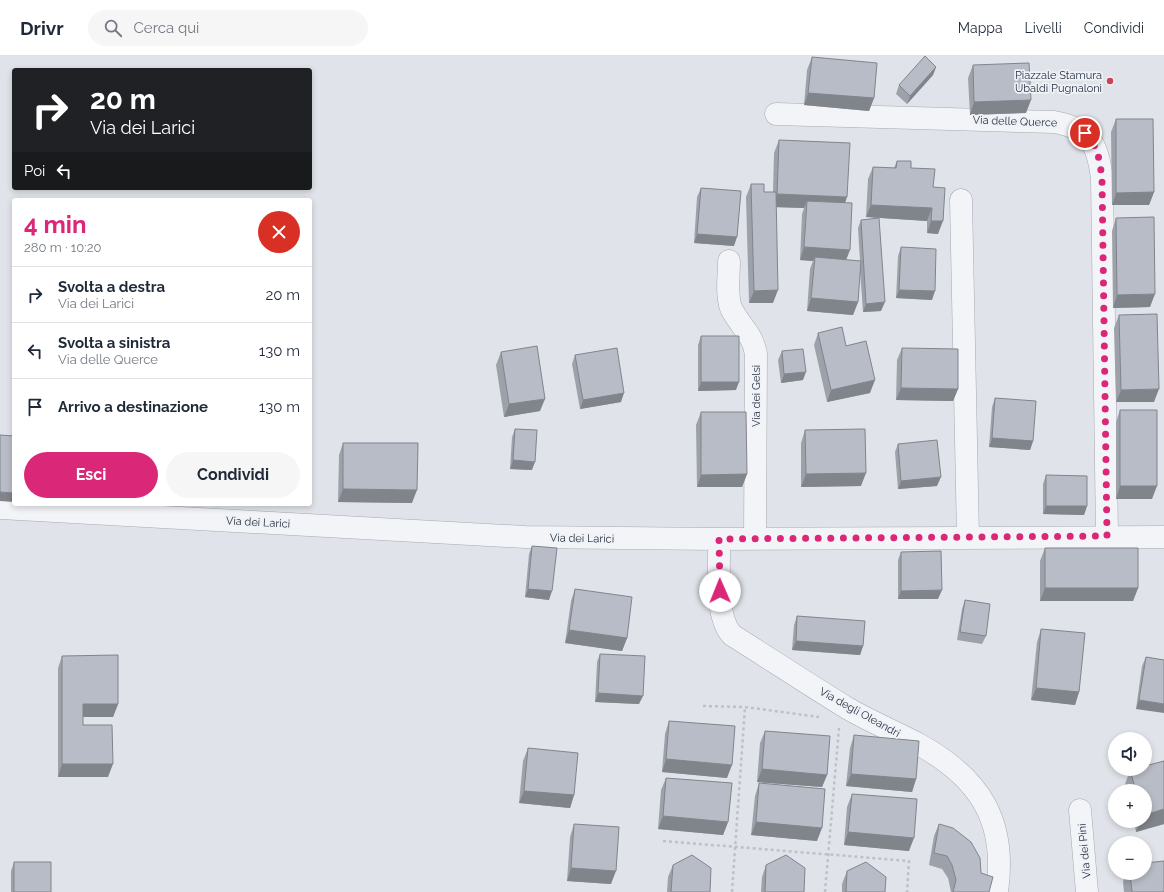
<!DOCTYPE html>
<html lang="it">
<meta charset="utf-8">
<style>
body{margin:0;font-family:Raleway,sans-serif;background:#f6f6f7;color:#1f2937;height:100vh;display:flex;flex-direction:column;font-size:15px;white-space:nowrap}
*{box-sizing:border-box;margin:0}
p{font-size:13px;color:#747a83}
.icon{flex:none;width:22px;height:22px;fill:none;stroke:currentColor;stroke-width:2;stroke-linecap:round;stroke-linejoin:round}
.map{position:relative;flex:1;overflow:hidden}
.sheet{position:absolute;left:12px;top:142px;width:300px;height:308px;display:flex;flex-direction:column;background:#fff;border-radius:4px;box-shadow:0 2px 6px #0003}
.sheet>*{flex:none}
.top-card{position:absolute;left:12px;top:12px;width:300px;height:122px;border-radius:4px;box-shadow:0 2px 6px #0003;background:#202124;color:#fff;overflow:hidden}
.controls{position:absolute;left:1108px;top:676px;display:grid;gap:8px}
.controls a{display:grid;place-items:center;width:44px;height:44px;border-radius:50%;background:#fff;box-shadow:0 2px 6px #0003;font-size:20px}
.pin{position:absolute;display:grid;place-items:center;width:34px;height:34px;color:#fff;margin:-17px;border:2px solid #fff;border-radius:50%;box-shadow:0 1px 4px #0007}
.me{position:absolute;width:44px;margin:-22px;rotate:359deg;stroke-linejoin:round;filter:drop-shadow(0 0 3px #0008)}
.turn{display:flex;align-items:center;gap:14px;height:84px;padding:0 12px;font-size:18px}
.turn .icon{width:52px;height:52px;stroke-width:2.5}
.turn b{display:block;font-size:28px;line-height:34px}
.then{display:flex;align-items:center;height:38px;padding:0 12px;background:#0003;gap:8px;font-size:15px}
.round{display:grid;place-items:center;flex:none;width:42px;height:42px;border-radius:21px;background:#f6f6f7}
.headline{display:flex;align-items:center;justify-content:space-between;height:68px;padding:0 12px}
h1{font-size:24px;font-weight:700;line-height:30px;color:#db2777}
.primary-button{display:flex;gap:8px;margin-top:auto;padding:8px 12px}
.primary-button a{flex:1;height:46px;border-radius:24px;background:#db2777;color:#fff;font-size:16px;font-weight:700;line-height:46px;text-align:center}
.primary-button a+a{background:#f6f6f7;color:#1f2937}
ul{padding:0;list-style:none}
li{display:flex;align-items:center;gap:12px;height:56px;padding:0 12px;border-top:1px solid #e0e1e3}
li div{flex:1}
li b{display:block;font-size:15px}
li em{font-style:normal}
header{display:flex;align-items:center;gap:24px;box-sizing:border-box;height:56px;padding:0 20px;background:#fff;border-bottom:1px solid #e0e1e3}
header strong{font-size:19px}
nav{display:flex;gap:22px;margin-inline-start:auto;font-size:14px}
.search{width:280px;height:36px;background:#f6f6f7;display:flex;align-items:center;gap:10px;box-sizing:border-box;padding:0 14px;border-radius:22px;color:#747a83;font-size:15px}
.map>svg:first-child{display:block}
</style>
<header>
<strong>Drivr</strong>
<div class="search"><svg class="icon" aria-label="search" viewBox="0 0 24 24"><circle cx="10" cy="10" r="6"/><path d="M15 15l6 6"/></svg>Cerca qui</div>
<nav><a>Mappa</a><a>Livelli</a><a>Condividi</a></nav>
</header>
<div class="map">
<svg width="1164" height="836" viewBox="0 0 1164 836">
<rect width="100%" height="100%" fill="#e0e3e9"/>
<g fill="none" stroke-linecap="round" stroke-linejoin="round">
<!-- minor casing -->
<g stroke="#a5aab3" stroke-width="23">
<path id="minor" d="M 776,58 L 1054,66 C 1090,72 1098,88 1102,123 L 1107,480
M 961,144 L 968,481
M 729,205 C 729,220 726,238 731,252 C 739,269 753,278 756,298 L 755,482
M 0,452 L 525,481 L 719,483 L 1164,481
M 719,483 C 720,509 714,560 732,579 C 770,603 808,628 847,652 C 871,666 896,676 920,689 C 981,723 1007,766 997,836
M 1080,754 L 1087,836"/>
</g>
<!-- path -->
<path stroke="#bdc1c8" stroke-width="2.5" stroke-dasharray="3 3" stroke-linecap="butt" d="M 703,650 L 745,651 L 819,661
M 663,785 L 909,805 L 907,836
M 732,836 L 745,651
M 825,836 L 839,672"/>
<!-- minor -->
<use href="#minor" stroke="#f2f4f7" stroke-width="22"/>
</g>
<!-- wall -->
<path fill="#9da2aa" d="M 812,1 L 874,42 L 869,55 L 804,49 L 807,14 Z
M 973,9 L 1026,57 L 970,59 L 968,22 Z
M 936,11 L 933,19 L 907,48 L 896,38 L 899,29 Z
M 1116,63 L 1154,136 L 1149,149 L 1112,149 L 1111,76 Z
M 779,84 L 845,147 L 846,204 L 860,205 L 858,172 L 861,164 L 881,255 L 863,256 L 860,214 L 858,246 L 853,259 L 807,255 L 810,213 L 813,205 L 800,204 L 802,158 L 804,152 L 776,151 L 773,247 L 749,247 L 746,141 L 751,128 L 764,136 L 773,136 L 774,97 Z
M 897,105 L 911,112 L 933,131 L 938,178 L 927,177 L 927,165 L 866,161 L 868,123 L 873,111 L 894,112 Z
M 701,132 L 734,190 L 694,187 L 697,141 Z
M 1116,162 L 1150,251 L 1113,252 L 1112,175 Z
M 901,191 L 932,244 L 896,242 L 898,200 Z
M 1119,259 L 1154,346 L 1116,346 L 1114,272 Z
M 818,277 L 846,290 L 870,337 L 827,346 L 814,289 Z
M 701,280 L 736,334 L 698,335 L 698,289 Z
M 902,292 L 958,333 L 953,345 L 896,344 L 897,304 Z
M 782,295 L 803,324 L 781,327 L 778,304 Z
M 501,296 L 540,355 L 504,361 L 496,309 Z
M 575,299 L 621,346 L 580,353 L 572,308 Z
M 995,342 L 1033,385 L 1030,394 L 989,391 L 992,351 Z
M 1120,354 L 1152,443 L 1116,443 L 1116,366 Z
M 701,356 L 747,418 L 742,431 L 697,431 L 696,369 Z
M 515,373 L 532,414 L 510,413 L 512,381 Z
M 805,374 L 861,430 L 801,431 L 801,387 Z
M 343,387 L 412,447 L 338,446 L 339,399 Z
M 898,388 L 937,430 L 898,433 L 895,396 Z
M 1046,419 L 1087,450 L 1084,459 L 1043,458 L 1043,428 Z
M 532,490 L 549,544 L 525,541 L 529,498 Z
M 1045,492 L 1138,532 L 1133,545 L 1040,545 L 1040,505 Z
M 901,496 L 938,543 L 898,543 L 898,504 Z
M 575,533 L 627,582 L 622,595 L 565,587 L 571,545 Z
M 965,544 L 986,580 L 982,588 L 957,584 L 962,553 Z
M 797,560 L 863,590 L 860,599 L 792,594 L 794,569 Z
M 1041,573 L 1079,636 L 1075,649 L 1031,644 L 1037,586 Z
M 600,598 L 639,648 L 595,646 L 597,606 Z
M 62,600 L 118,648 L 113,661 L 83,661 L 83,669 L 108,721 L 58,721 L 58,612 Z
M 1146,601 L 1164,604 L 1136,653 L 1142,610 Z
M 669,665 L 727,722 L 662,716 L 665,678 Z
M 765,675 L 827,719 L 822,731 L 757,726 L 760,687 Z
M 854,679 L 916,723 L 912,736 L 846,730 L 850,692 Z
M 528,692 L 574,739 L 570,752 L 519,747 L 523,705 Z
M 1164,705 L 1164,768 L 1136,776 L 1134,765 L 1145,765 L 1145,735 L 1125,735 L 1124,731 L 1130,714 Z
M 666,722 L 728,766 L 723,779 L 658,773 L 661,734 Z
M 759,727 L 817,785 L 751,779 L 755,740 Z
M 852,738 L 909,795 L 844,789 L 847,751 Z
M 574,768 L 611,828 L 567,825 L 570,781 Z
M 939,768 L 981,817 L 989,836 L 951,836 L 948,822 L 942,813 L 929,809 L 934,780 Z
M 14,806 L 51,836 L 11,836 L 11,815 Z
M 673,809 L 710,836 L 667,836 L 668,821 Z
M 766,809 L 804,836 L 761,836 L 762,821 Z
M 847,815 L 885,836 L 842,836 L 842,828 Z
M 1126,817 L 1145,817 L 1164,836 L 1124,836 L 1123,826 Z"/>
<!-- shaded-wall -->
<path fill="#80848b" d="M 936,11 L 933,19 L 907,48 L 910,40 Z
M 808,37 L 874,42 L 869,55 L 804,49 Z
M 1031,44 L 1026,57 L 970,59 L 974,46 Z
M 1154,136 L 1149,149 L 1112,149 L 1116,137 Z
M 777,138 L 847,141 L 843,154 L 807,145 L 804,152 L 772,151 Z
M 871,149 L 932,152 L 927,165 L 866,161 Z
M 931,165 L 943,165 L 938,178 L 927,177 Z
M 697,178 L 737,181 L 734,190 L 694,187 Z
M 804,191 L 850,194 L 845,207 L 815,201 L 813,205 L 800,204 Z
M 778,234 L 773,247 L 749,247 L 754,235 Z
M 899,234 L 935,235 L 932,244 L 896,242 Z
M 1155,238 L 1150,251 L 1113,252 L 1117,239 Z
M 811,242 L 858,246 L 853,259 L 807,255 Z
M 885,246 L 881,255 L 863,256 L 866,248 Z
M 806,316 L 803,324 L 781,327 L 784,318 Z
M 875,324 L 870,337 L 827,346 L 831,334 Z
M 701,326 L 739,326 L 736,334 L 698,335 Z
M 901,332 L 958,333 L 953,345 L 896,344 Z
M 1159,333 L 1154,346 L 1116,346 L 1121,334 Z
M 624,337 L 621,346 L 580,353 L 583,344 Z
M 545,343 L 540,355 L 504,361 L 509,348 Z
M 992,382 L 1033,385 L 1030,394 L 989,391 Z
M 513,404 L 535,406 L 532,414 L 510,413 Z
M 866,417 L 861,430 L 801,431 L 806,418 Z
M 747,418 L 742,431 L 697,431 L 701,419 Z
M 941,421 L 937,430 L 898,433 L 901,425 Z
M 1120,430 L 1157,430 L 1152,443 L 1116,443 Z
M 343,433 L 417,434 L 412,447 L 338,446 Z
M 0,436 L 14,437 L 14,446 L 0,445 Z
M 1046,450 L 1087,450 L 1084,459 L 1043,458 Z
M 1045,532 L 1138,532 L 1133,545 L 1040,545 Z
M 528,533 L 552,535 L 549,544 L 525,541 Z
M 942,534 L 938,543 L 898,543 L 901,535 Z
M 569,574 L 627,582 L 622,595 L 565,587 Z
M 796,585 L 863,590 L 860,599 L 792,594 Z
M 1036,632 L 1079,636 L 1075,649 L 1031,644 Z
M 598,637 L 643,640 L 639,648 L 595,646 Z
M 1139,644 L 1164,648 L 1164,657 L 1136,653 Z
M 83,648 L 118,648 L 113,661 L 78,661 Z
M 666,703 L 732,709 L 727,722 L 662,716 Z
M 62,708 L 113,708 L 108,721 L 58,721 Z
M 762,713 L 827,719 L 822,731 L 757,726 Z
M 851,718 L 916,723 L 912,736 L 846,730 Z
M 524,735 L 574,739 L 570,752 L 519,747 Z
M 1164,753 L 1164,768 L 1136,776 L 1140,765 L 1145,765 L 1145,759 Z
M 663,760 L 728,766 L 723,779 L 658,773 Z
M 756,766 L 822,772 L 817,785 L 751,779 Z
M 848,776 L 914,782 L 909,795 L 844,789 Z
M 571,812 L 616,815 L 611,828 L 567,825 Z"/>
<!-- building -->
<path fill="#b7bcc6" stroke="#80848b" d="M 925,0 L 936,11 L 910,40 L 899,29 Z
M 812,1 L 877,7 L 874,42 L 808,37 Z
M 1029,7 L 1031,44 L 974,46 L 973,9 Z
M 1116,63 L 1153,63 L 1154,136 L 1116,137 Z
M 779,84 L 850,87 L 847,141 L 777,138 Z
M 897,105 L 911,105 L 911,112 L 935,113 L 933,131 L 945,132 L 943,165 L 931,165 L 932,152 L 871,149 L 873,111 L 896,112 Z
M 751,128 L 764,128 L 764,136 L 776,136 L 778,234 L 754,235 Z
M 701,132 L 741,135 L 737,181 L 697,178 Z
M 807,145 L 852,147 L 850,194 L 804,191 Z
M 1154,161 L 1155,238 L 1117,239 L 1116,162 Z
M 879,162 L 885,246 L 866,248 L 861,164 Z
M 901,191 L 936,193 L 935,235 L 899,234 Z
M 815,201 L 861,205 L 858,246 L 811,242 Z
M 1157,258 L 1159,333 L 1121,334 L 1119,259 Z
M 842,271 L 846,290 L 866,285 L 875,324 L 831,334 L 818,277 Z
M 701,280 L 739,280 L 739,326 L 701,326 Z
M 537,290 L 545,343 L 509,348 L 501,296 Z
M 617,292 L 624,337 L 583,344 L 575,299 Z
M 902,292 L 958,293 L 958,333 L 901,332 Z
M 803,293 L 806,316 L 784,318 L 782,295 Z
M 995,342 L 1036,345 L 1033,385 L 992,382 Z
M 1120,354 L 1157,354 L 1157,430 L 1120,430 Z
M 701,356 L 746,356 L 747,418 L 701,419 Z
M 515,373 L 537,374 L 535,406 L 513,404 Z
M 865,373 L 866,417 L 806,418 L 805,374 Z
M 0,379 L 14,380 L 14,437 L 0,436 Z
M 937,384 L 941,421 L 901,425 L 898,388 Z
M 343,387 L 418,387 L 417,434 L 343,433 Z
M 1046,419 L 1087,420 L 1087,450 L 1046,450 Z
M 532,490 L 557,492 L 552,535 L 528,533 Z
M 1045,492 L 1138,492 L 1138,532 L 1045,532 Z
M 941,495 L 942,534 L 901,535 L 901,496 Z
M 575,533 L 632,541 L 627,582 L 569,574 Z
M 965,544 L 990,548 L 986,580 L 960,576 Z
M 797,560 L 865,565 L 863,590 L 796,585 Z
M 1041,573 L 1085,577 L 1079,636 L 1036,632 Z
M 600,598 L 645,600 L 643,640 L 598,637 Z
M 118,599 L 118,648 L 83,648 L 83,669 L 112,669 L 113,708 L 62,708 L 62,600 Z
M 1146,601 L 1164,604 L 1164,648 L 1139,644 Z
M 669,665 L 735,670 L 732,709 L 666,703 Z
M 765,675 L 830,680 L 827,719 L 762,713 Z
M 854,679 L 919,685 L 916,723 L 851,718 Z
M 528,692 L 578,697 L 574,739 L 524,735 Z
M 1164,705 L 1164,753 L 1145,759 L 1145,735 L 1136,735 L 1130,714 L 1135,713 L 1145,713 L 1145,710 Z
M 666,722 L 732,727 L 728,766 L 663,760 Z
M 759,727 L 825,733 L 822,772 L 756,766 Z
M 852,738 L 917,743 L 914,782 L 848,776 Z
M 574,768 L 619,771 L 616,815 L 571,812 Z
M 939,768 L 953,772 L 971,786 L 980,802 L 981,817 L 993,821 L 989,836 L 953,836 L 956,824 L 952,809 L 947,800 L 934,797 Z
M 692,799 L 711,812 L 710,836 L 671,836 L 673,809 Z
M 786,799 L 805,812 L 804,836 L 765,836 L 766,809 Z
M 1164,805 L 1164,836 L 1132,836 L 1130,817 L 1145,817 L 1145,807 Z
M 14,806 L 51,806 L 51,836 L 14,836 Z
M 866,806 L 886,821 L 885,836 L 846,836 L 847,815 Z"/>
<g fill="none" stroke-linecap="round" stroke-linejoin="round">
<!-- route -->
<path stroke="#db2777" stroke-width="7" stroke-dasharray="0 12.6" d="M 720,535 L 719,483 L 1107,480 L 1102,123 C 1100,106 1098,89 1085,77"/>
</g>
<!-- markers -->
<circle fill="#d34053" stroke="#eff2f7" stroke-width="1.5" cx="1110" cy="25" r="4"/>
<g text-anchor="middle" stroke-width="3.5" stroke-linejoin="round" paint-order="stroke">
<!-- poi labels -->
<g font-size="11" fill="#283041" stroke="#eff2f7" text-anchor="end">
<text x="1102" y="23">Piazzale Stamura<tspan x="1102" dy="13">Ubaldi Pugnaloni</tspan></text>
</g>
<!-- street labels -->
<g font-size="11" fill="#283041" stroke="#eff2f7">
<text transform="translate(1015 65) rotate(2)" y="4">Via delle Querce</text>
<text transform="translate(756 340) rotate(-90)" y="4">Via dei Gelsi</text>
<text transform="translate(258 466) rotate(3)" y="4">Via dei Larici</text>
<text transform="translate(582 482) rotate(1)" y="4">Via dei Larici</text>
<text transform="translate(860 656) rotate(29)" y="4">Via degli Oleandri</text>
<text transform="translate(1084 795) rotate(-95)" y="4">Via dei Pini</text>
</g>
</g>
</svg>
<div class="controls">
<a><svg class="icon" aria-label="sound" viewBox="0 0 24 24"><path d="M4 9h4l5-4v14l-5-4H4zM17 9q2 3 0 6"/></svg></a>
<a>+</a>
<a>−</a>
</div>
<div class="pin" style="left:1085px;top:77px;background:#d93025"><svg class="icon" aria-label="arrive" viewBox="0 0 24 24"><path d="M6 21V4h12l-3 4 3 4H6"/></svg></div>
<svg class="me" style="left:720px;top:535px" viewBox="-20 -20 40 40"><circle r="19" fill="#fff"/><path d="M0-13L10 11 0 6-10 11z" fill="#db2777"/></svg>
<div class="top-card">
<div class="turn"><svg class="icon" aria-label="right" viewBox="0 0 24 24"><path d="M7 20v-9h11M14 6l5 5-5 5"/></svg><div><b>20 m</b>Via dei Larici</div></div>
<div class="then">Poi<svg class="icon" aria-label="left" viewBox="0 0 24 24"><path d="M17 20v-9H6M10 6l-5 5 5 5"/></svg></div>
</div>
<section class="sheet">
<div class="headline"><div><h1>4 min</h1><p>280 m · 10:20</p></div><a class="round" style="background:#d93025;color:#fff"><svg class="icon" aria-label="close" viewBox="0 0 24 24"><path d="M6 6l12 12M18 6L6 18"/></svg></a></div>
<ul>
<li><svg class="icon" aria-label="right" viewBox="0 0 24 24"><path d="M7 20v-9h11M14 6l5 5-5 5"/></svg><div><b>Svolta a destra</b><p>Via dei Larici</p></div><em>20 m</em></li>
<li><svg class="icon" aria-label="left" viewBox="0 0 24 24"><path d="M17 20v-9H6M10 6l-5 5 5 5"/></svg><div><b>Svolta a sinistra</b><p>Via delle Querce</p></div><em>130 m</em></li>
<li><svg class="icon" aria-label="arrive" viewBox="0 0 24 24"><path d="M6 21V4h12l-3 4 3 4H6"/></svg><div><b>Arrivo a destinazione</b></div><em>130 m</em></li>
</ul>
<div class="primary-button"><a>Esci</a><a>Condividi</a></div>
</section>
</div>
